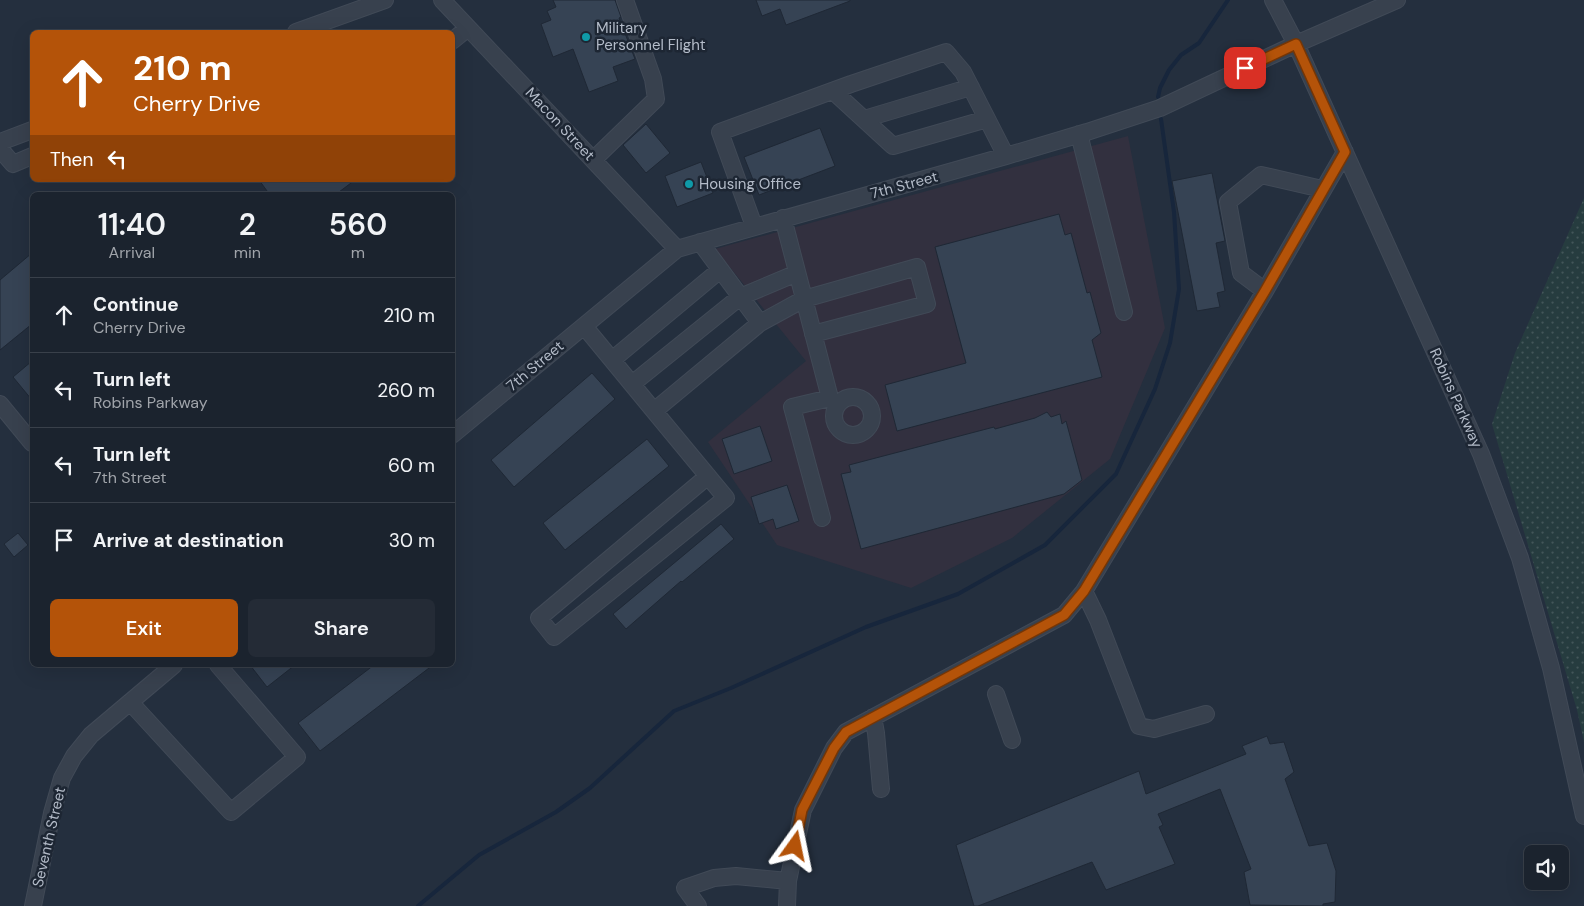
<!DOCTYPE html>
<style>
body{margin:0;font-family:"DM Sans",sans-serif;background:#242b36;color:#f1f3f6;height:100vh;display:flex;flex-direction:column;font-size:19px;white-space:nowrap}
*{box-sizing:border-box;margin:0}
p{font-size:16px;color:#a0a4aa}
.icon{flex:none;width:28px;height:28px;fill:none;stroke:currentColor;stroke-width:2;stroke-linecap:round;stroke-linejoin:round}
.map{position:relative;flex:1;overflow:hidden}
.panel{position:absolute;left:30px;top:192px;width:425px;height:475px;display:flex;flex-direction:column;background:#1b232e;border-radius:8px;box-shadow:0 5px 20px #0002,0 0 0 1px #39404a}
.panel>*{flex:none}
.banner{position:absolute;left:30px;top:30px;width:425px;height:152px;border-radius:8px;box-shadow:0 5px 20px #0002,0 0 0 1px #39404a;background:#b45309;color:#fff;overflow:hidden}
.controls{position:absolute;left:1524px;top:845px;display:grid;gap:10px}
.controls a{display:grid;place-items:center;width:45px;height:45px;border-radius:8px;background:#1b232e;box-shadow:0 5px 20px #0002,0 0 0 1px #39404a;font-size:25px}
.pin{position:absolute;display:grid;place-items:center;width:42px;height:42px;color:#fff;margin:-21px;border-radius:10px;box-shadow:0 2px 8px #0006}
.me{position:absolute;width:55px;margin:-28px;rotate:12deg;stroke-linejoin:round;filter:drop-shadow(0 0 4px #0008)}
.turn{display:flex;align-items:center;gap:18px;height:105px;padding:0 20px;font-size:22px}
.turn .icon{width:65px;height:65px;stroke-width:2.5}
.turn b{display:block;font-size:35px;line-height:42px}
.then{display:flex;align-items:center;height:48px;padding:0 20px;background:#0003;gap:10px;font-size:19px}
.eta{display:flex;justify-content:space-evenly;align-items:center;height:85px;text-align:center}
.eta b{font-size:30px;font-weight:600;line-height:35px}
.button{display:flex;gap:10px;margin-top:auto;padding:10px 20px}
.button a{flex:1;height:58px;border-radius:8px;background:#b45309;color:#fff;font-size:20px;font-weight:600;line-height:58px;text-align:center}
.button a+a{background:#242b36;color:#f1f3f6}
ul{padding:0;list-style:none}
li{display:flex;align-items:center;gap:15px;height:75px;padding:0 20px;border-top:1px solid #39404a}
li div{flex:1}
li b{display:block;font-size:19px}
li em{font-style:normal}
.map>svg:first-child{display:block}
</style>
<div class="map">
<svg width="1584" height="906" viewBox="0 0 1584 906">
<defs>
<pattern id="grass-dots" width="8" height="8" patternUnits="userSpaceOnUse" patternTransform="scale(1.25)"><rect width="8" height="8" fill="#263c3f"/><path d="M2 2h.1M6 6h.1" fill="none" stroke="#435659" stroke-width="1.8" stroke-linecap="round"/></pattern>
</defs>
<rect width="100%" height="100%" fill="#242f3e"/>
<!-- medical -->
<path fill="#32303f" d="M 1128,136 L 1165,328 L 1110,459 L 1012,538 L 911,588 L 777,545 L 708,442 L 806,361 L 715,249 Z"/>
<!-- grass -->
<path fill="url(#grass-dots)" d="M 1584,198 L 1584,742 L 1577,710 L 1492,424 L 1515,353 Z"/>
<g fill="none" stroke-linecap="round" stroke-linejoin="round">
<!-- stream -->
<path stroke="#17263c" stroke-width="4" d="M 1158,97 L 1160,88 L 1169,70 L 1181,55 L 1199,43 L 1228,0
M 418,906 L 479,855 L 556,812 L 590,788 L 674,711 L 731,688 L 866,627 L 958,594 L 1045,545 L 1116,474 L 1155,389 L 1170,343 L 1179,289 L 1174,212 L 1161,119"/>
</g>
<!-- building -->
<path fill="#364354" stroke="#1f2835" d="M 553,0 L 615,0 L 621,17 L 619,18 L 635,59 L 613,67 L 618,81 L 589,92 L 573,49 L 553,57 L 541,24 L 551,20 L 547,11 L 556,7 Z
M 756,0 L 850,0 L 850,1 L 786,25 L 780,9 L 762,16 Z
M 646,124 L 670,153 L 646,173 L 623,145 Z
M 820,128 L 835,166 L 759,195 L 744,157 Z
M 701,162 L 713,193 L 677,207 L 665,176 Z
M 1212,173 L 1225,241 L 1216,243 L 1225,291 L 1217,293 L 1220,307 L 1197,311 L 1172,181 Z
M 259,180 L 355,180 L 335,195 L 270,195 Z
M 1059,214 L 1065,235 L 1071,233 L 1087,293 L 1090,292 L 1101,333 L 1092,340 L 1102,377 L 897,431 L 885,385 L 966,363 L 935,247 Z
M 32,253 L 32,324 L 0,350 L 0,280 Z
M 32,361 L 32,400 L 13,377 Z
M 592,373 L 615,399 L 514,487 L 491,460 Z
M 1047,412 L 1051,417 L 1060,414 L 1062,424 L 1066,421 L 1082,480 L 1064,494 L 861,549 L 841,474 L 851,472 L 849,465 L 994,427 L 995,429 L 1035,418 Z
M 760,426 L 772,461 L 734,474 L 722,439 Z
M 647,439 L 669,466 L 565,550 L 543,523 Z
M 787,485 L 799,521 L 776,529 L 773,519 L 759,524 L 751,497 Z
M 721,524 L 734,539 L 682,582 L 681,581 L 626,629 L 613,614 Z
M 18,533 L 28,545 L 14,557 L 4,544 Z
M 250,665 L 295,665 L 267,687 Z
M 374,665 L 433,665 L 320,751 L 298,723 Z
M 1267,736 L 1270,744 L 1284,742 L 1294,772 L 1285,779 L 1309,846 L 1327,843 L 1336,871 L 1335,902 L 1323,904 L 1323,906 L 1250,905 L 1244,872 L 1251,869 L 1220,789 L 1158,814 L 1163,825 L 1159,827 L 1175,864 L 1106,890 L 1092,862 L 978,906 L 974,906 L 956,845 L 1139,771 L 1146,794 L 1246,754 L 1242,746 Z"/>
<g fill="none" stroke-linecap="round" stroke-linejoin="round">
<!-- minor casing -->
<g stroke="#414a57" stroke-width="18">
<path id="minor" d="M 442,0 L 677,249
M 1273,0 L 1296,44 L 1481,454 L 1520,558 L 1551,668 L 1584,816
M 296,32 L 385,0
M 452,41 L 468,28
M 833,91 L 893,146 L 987,119
M 864,119 L 971,87
M 1079,134 L 1124,312
M 0,142 L 32,130
M 0,149 L 13,164 L 32,156
M 593,160 L 656,99 L 653,79 L 625,0
M 783,218 L 830,398 L 792,407 L 822,518
M 754,226 L 720,132 L 851,84 L 946,52 L 963,72 L 1006,156
M 700,242 L 760,323
M 1265,291 L 1241,273 L 1228,202 L 1261,175 L 1322,189
M 584,326 L 654,411 L 760,323 L 804,299 L 917,267 L 927,304 L 813,334
M 612,360 L 720,270
M 632,384 L 740,297 L 797,273
M834 416a19 19 0 1 1 38 0a19 19 0 1 1-38 0Z
M 0,404 L 32,443
M 654,411 L 726,498 L 554,637 L 539,618 L 708,476
M 452,435 L 677,249 L 1006,156 L 1087,132 L 1160,108 L 1296,44 L 1397,0
M 996,694 L 1012,740
M 130,702 L 231,812 L 297,757 L 218,665
M 1206,714 L 1154,729 L 1139,726 L 1098,620 L 1084,591 L 1265,291 L 1345,152
M 873,717 L 876,733 L 881,789
M 33,906 L 52,813 L 62,778 L 74,756 L 91,735 L 174,665
M 698,906 L 685,888 L 714,878 L 736,876 L 788,881
M 787,906 L 788,881 L 803,810 L 834,748 L 846,732 L 1064,615 L 1084,591"/>
</g>
<!-- minor -->
<use href="#minor" stroke="#38414e" stroke-width="16"/>
</g>
<g fill="none" stroke-linecap="round" stroke-linejoin="round">
<!-- route casing -->
<g stroke="#753606" stroke-width="12">
<path id="route" d="M 795,846 L 802,810 L 834,748 L 846,732 L 1064,615 L 1084,591 L 1265,291 L 1345,152 L 1296,44 L 1245,68"/>
</g>
<!-- route -->
<use href="#route" stroke="#b45309" stroke-width="9"/>
</g>
<!-- markers -->
<g fill="#0f9aa8" stroke="#1d2633" stroke-width="2">
<circle cx="586" cy="37" r="5"/>
<circle cx="689" cy="184" r="5"/>
</g>
<g text-anchor="middle" stroke-width="5" stroke-linejoin="round" paint-order="stroke">
<!-- poi labels -->
<g font-size="15" fill="#b4bcc9" stroke="#1d2633" text-anchor="start">
<text x="596" y="33">Military<tspan x="596" dy="17">Personnel Flight</tspan></text>
<text x="699" y="189">Housing Office</text>
</g>
<!-- street labels -->
<g font-size="15" fill="#b4bcc9" stroke="#1d2633">
<text transform="translate(560 124) rotate(47)" y="5">Macon Street</text>
<text transform="translate(904 185) rotate(-15)" y="5">7th Street</text>
<text transform="translate(535 366) rotate(-40)" y="5">7th Street</text>
<text transform="translate(1456 398) rotate(66)" y="5">Robins Parkway</text>
<text transform="translate(49 837) rotate(-77)" y="5">Seventh Street</text>
</g>
</g>
</svg>
<div class="controls">
<a><svg class="icon" aria-label="sound" viewBox="0 0 24 24"><path d="M4 9h4l5-4v14l-5-4H4zM17 9q2 3 0 6"/></svg></a>
</div>
<div class="pin" style="left:1245px;top:68px;background:#d93025"><svg class="icon" aria-label="arrive" viewBox="0 0 24 24"><path d="M6 21V4h12l-3 4 3 4H6"/></svg></div>
<svg class="me" style="left:795px;top:846px" viewBox="-20 -20 40 40"><path d="M0-17L14 15 0 8-14 15z" fill="#b45309" stroke="#fff" stroke-width="4"/></svg>
<div class="banner">
<div class="turn"><svg class="icon" aria-label="ahead" viewBox="0 0 24 24"><path d="M12 20V5M6 11l6-6 6 6"/></svg><div><b>210 m</b>Cherry Drive</div></div>
<div class="then">Then<svg class="icon" aria-label="left" viewBox="0 0 24 24"><path d="M17 20v-9H6M10 6l-5 5 5 5"/></svg></div>
</div>
<section class="panel">
<div class="eta">
<div><b>11:40</b><p>Arrival</p></div>
<div><b>2</b><p>min</p></div>
<div><b>560</b><p>m</p></div>
</div>
<ul>
<li><svg class="icon" aria-label="ahead" viewBox="0 0 24 24"><path d="M12 20V5M6 11l6-6 6 6"/></svg><div><b>Continue</b><p>Cherry Drive</p></div><em>210 m</em></li>
<li><svg class="icon" aria-label="left" viewBox="0 0 24 24"><path d="M17 20v-9H6M10 6l-5 5 5 5"/></svg><div><b>Turn left</b><p>Robins Parkway</p></div><em>260 m</em></li>
<li><svg class="icon" aria-label="left" viewBox="0 0 24 24"><path d="M17 20v-9H6M10 6l-5 5 5 5"/></svg><div><b>Turn left</b><p>7th Street</p></div><em>60 m</em></li>
<li><svg class="icon" aria-label="arrive" viewBox="0 0 24 24"><path d="M6 21V4h12l-3 4 3 4H6"/></svg><div><b>Arrive at destination</b></div><em>30 m</em></li>
</ul>
<div class="button"><a>Exit</a><a>Share</a></div>
</section>
</div>
